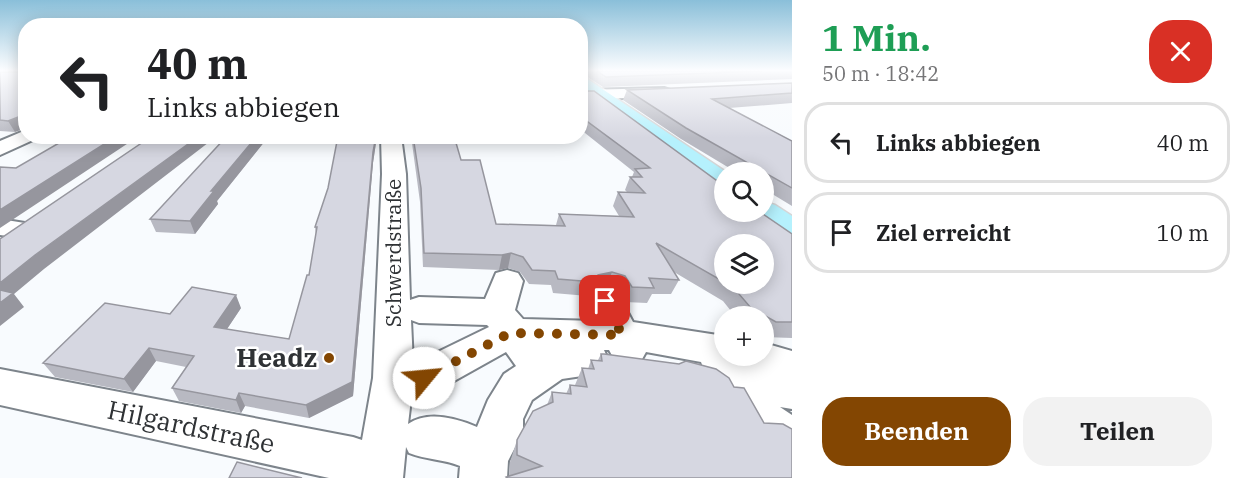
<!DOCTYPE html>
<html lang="de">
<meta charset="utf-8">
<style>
body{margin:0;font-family:"IBM Plex Serif",serif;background:#f2f2f2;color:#202124;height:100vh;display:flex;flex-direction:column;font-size:22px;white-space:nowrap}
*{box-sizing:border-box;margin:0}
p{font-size:20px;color:#757577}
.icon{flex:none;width:33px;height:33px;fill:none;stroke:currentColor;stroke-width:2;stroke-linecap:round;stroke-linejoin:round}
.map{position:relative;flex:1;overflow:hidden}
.panel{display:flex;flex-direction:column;background:#fff;width:450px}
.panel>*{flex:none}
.hud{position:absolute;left:18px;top:18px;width:570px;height:126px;border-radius:24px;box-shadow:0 3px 15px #0003;background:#fff;color:#202124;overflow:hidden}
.tools{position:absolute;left:714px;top:162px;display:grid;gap:12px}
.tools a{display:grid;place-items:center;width:60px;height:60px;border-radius:50%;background:#fff;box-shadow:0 3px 15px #0003;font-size:30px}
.pin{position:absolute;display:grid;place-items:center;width:51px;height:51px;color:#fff;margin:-26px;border-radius:12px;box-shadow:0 3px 9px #0006}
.me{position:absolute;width:66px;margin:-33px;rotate:62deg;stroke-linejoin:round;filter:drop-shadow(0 0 4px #0008)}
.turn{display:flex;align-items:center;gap:21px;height:126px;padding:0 30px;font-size:27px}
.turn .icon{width:78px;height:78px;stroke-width:2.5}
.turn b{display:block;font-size:42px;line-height:51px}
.round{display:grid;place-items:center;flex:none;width:63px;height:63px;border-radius:24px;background:#f2f2f2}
.overview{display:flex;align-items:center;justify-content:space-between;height:102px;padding:0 30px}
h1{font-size:36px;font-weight:700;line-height:45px;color:#1e9e55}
.button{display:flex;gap:12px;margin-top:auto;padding:12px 30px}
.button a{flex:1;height:69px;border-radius:24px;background:#834602;color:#fff;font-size:24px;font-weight:700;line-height:69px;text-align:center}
.button a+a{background:#f2f2f2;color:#202124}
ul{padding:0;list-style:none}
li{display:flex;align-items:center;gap:18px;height:81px;margin:0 12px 9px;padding:0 18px;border:3px solid #e0e0e0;border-radius:24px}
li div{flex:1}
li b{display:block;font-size:22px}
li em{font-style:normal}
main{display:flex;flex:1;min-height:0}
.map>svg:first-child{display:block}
</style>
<main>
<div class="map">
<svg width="792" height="478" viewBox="0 0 792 478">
<rect width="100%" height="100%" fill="#f8fbfe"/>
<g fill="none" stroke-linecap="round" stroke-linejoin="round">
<!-- minor casing -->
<g stroke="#7d848b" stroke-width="4">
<path id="minor" d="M 664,88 L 670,90 L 672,93 L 670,96 L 580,100 L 580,90 Z
M 26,130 L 26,136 L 36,136 L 33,140 L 0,155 L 0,141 Z
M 381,136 L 401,136 L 406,174 L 410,300 L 419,297 L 485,299 L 496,273 L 507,270 L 518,273 L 523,281 L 515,310 L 523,319 L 597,321 L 588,301 L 593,292 L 605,289 L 617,292 L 633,322 L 724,336 L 724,356 L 764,356 L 764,343 L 792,351 L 792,409 L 780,407 L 792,415 L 792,460 C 772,452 755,444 740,428 C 727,413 725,398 706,391 L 700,379 L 704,370 L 701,362 L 646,352 L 641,361 L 628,365 L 615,361 L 609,350 L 604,350 L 608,359 L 603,370 L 589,375 L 562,379 L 532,400 L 523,419 L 523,432 L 508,461 L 507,478 L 459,478 L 460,466 C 444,459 426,460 409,453 L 406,447 L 403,478 L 329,478 L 0,405 L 0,369 L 353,437 L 362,440 L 373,378 L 382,174 ZM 411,320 L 419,323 L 487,325 L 489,327 L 413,364 ZM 506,352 L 516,366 L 504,374 L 488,400 L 477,427 C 456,418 428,410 408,424 L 412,391 L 424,395 L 438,390 Z
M 0,219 L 31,224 L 35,230 L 31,236 L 21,238 L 0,235 Z"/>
</g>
<!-- major casing -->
<g stroke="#d5d6d7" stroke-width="3">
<path id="major" d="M 580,77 L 586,78 L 726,172 L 724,192 L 714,190 L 580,91 Z
M 764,202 L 775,205 L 792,216 L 792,240 C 777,236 758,225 749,212 L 764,212 Z"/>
</g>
<!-- path -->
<path stroke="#acafb2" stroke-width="2" stroke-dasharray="4 1.5" stroke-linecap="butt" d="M 8,71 L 26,72"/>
<!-- minor -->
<use href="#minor" fill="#fff" fill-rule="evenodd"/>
<!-- major -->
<use href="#major" fill="#b5f1fd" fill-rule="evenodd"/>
</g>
<!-- wall -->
<path fill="#b8b9c2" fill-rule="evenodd" d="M 580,71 L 792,71 L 792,79 L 603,87 L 586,76 L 580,75 Z
M 0,72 L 15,132 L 0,131 Z
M 580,76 L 581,91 L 792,234 L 792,338 L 764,337 L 764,316 L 735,316 L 723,301 L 674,272 L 679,280 L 671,294 L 652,294 L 647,303 L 625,302 L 619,291 L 606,287 L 592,290 L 588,296 L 553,293 L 551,285 L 529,284 L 520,272 L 508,268 L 499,270 L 423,267 L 420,202 L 411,136 L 454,136 L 461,160 L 496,224 L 556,225 L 559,214 L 619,216 L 613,206 L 618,192 L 628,193 L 625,190 L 630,177 L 632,177 L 634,172 L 580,129 ZM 724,244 L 764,284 L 724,284 Z
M 792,83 L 792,103 L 729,108 L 792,141 L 792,206 L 764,189 L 764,172 L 736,172 L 681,139 L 623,100 L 627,90 Z
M 227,136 L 269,136 L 217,201 L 218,204 L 195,234 L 156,232 L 150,219 Z
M 338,136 L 377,136 L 373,163 L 353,396 L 309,418 L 245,406 L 241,413 L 179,401 L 172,388 L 186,367 L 156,361 L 133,392 L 55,377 L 43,363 L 170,314 L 241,308 L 227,329 L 289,339 L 309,275 L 316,235 L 315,227 L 328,188 Z
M 601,354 L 734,387 L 792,478 L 506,478 L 509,476 L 510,462 L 517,440 L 547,405 L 552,392 L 566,394 L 570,385 L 575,385 L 582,368 L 588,369 L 591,360 L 598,360 Z"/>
<!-- shaded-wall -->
<path fill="#96969e" d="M 26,114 L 26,128 L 15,132 L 8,121 Z
M 117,136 L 139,136 L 0,228 L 0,210 Z
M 199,136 L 217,136 L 44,269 L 14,294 L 24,307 L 0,326 L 0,283 L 35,255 Z
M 257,136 L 269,136 L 217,201 L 218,204 L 195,234 L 190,221 L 211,191 Z
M 376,136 L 377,136 L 373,163 L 353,396 L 309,418 L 306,405 L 373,152 Z
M 511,253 L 508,268 L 499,270 L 502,255 Z
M 612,272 L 606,287 L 592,290 L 588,296 L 594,282 L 598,275 Z
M 236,295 L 241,308 L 219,341 L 214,327 Z
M 149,348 L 156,361 L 133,392 L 124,379 Z
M 239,393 L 245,406 L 241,413 L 236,400 Z"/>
<!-- building -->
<path fill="#d6d7e1" stroke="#96969e" stroke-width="1.5" d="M 22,71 L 26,71 L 26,114 L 8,121 L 0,120 L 0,72 L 21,72 Z
M 597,71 L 762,71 L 606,77 Z
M 580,76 L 581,91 L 594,91 L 724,186 L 724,212 L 760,212 L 792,234 L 792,322 L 776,322 L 751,308 L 733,287 L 728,284 L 764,284 L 764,244 L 724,244 L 724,282 L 656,243 L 679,280 L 649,278 L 654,288 L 632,287 L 625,276 L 612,272 L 598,275 L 594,282 L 558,279 L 555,271 L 532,270 L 523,257 L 511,253 L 502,255 L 424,253 L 421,188 L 413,136 L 454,136 L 461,160 L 480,160 L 496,224 L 565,226 L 559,214 L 634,217 L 618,192 L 645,193 L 630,177 L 642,177 L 635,169 L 650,168 L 580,116 L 580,111 L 582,111 L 580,110 Z
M 792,83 L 792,93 L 712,99 L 792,141 L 792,188 L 686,128 L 627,90 Z
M 71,136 L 117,136 L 0,210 L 0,167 L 16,168 Z
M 152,136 L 199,136 L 35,255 L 0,283 L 0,239 Z
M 227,136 L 257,136 L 211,191 L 214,191 L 190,221 L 150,219 Z
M 338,136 L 376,136 L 373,152 L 352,382 L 306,405 L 239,393 L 236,400 L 172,388 L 194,356 L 149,348 L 124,379 L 43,363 L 105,303 L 170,314 L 192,287 L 236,295 L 214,327 L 289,339 L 307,275 L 309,275 L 317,227 L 315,227 L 328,188 Z
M 0,290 L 13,293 L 0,303 Z
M 601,354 L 604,354 L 679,364 L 686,361 L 716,369 L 729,378 L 734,387 L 744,388 L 764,423 L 783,424 L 792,429 L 792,478 L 507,478 L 506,477 L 542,466 L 517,455 L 517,440 L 533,411 L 553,402 L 552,392 L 571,394 L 570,385 L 587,387 L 582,368 L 594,369 L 591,360 L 602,361 Z
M 237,462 L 302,478 L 229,478 Z"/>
<!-- sky -->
<linearGradient id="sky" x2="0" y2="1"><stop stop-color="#8abfd9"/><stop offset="0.51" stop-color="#fcfdff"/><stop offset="1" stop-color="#fcfdff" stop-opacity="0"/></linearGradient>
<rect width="792" height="138" fill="url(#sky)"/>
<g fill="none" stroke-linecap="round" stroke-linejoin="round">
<!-- route -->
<path stroke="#834602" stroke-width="10" stroke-dasharray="0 18" d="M 424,378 L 510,333 L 622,335 L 605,301"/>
</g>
<!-- markers -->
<circle fill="#834602" stroke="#fff" stroke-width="2" cx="329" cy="358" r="6"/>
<g text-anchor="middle" stroke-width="5" stroke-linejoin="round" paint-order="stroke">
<!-- street labels -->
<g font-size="21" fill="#2f3235" stroke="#fff">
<text transform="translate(394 253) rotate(-90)" y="7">Schwerdstraße</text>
</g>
<!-- near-poi labels -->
<g font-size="26" font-weight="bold" fill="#2f3235" stroke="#fff" text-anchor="end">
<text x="317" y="367">Headz</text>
</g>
<!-- near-street labels -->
<g font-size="26" fill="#2f3235" stroke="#fff">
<text transform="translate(191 427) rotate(12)" y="9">Hilgardstraße</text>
</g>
</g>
</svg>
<div class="tools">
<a><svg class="icon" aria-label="search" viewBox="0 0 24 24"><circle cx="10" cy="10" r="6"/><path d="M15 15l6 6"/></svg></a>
<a><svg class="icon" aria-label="layers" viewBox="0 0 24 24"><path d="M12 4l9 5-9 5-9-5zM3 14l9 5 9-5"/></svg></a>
<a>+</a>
</div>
<div class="pin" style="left:605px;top:301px;background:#d93025"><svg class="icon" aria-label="arrive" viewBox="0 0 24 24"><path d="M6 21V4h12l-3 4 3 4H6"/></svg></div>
<svg class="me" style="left:424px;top:378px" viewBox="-20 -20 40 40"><circle r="19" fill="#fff"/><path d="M0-13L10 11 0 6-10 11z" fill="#834602"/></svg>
<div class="hud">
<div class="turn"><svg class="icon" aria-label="left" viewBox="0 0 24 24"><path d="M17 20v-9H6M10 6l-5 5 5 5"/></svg><div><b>40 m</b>Links abbiegen</div></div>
</div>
</div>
<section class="panel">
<div class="overview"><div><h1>1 Min.</h1><p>50 m · 18:42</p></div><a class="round" style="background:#d93025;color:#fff"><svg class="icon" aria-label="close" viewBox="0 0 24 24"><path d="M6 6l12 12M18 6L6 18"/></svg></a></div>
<ul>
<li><svg class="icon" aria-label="left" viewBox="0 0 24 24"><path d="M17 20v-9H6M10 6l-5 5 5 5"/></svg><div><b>Links abbiegen</b></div><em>40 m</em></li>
<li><svg class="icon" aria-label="arrive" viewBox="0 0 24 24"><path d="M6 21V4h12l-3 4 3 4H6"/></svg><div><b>Ziel erreicht</b></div><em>10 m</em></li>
</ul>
<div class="button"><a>Beenden</a><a>Teilen</a></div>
</section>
</main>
